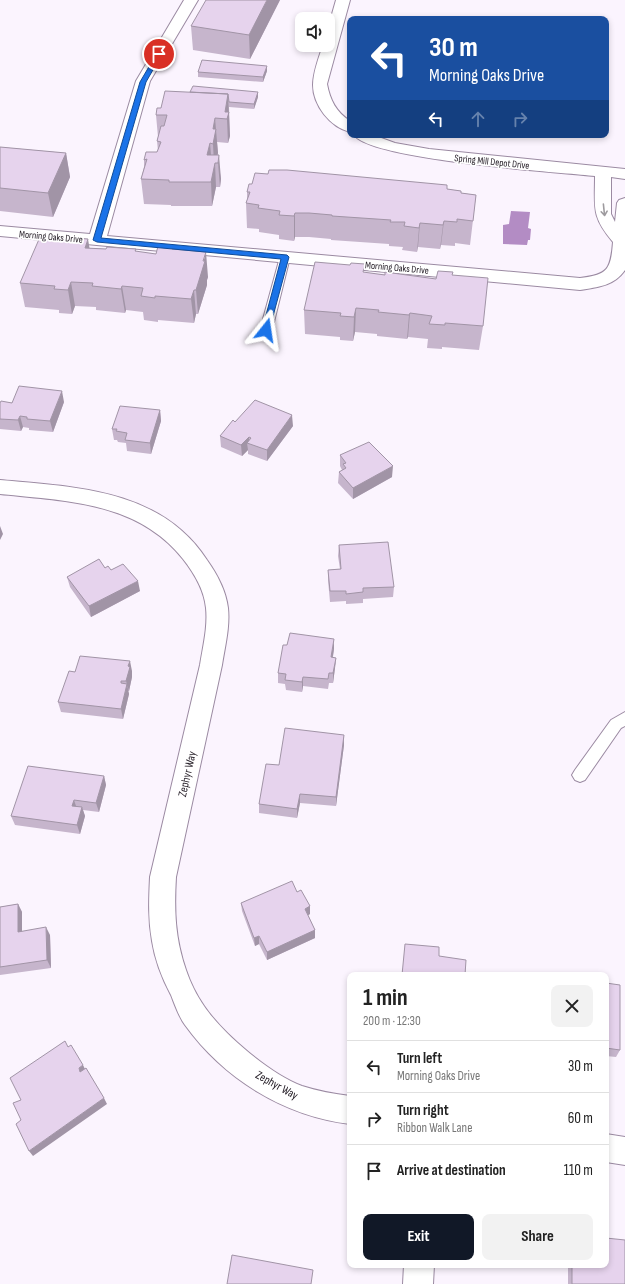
<!DOCTYPE html>
<meta charset="utf-8">
<style>
body{margin:0;font-family:"Sofia Sans Condensed",sans-serif;background:#f2f2f2;color:#222;height:100vh;display:flex;flex-direction:column;font-size:15px;white-space:nowrap}
*{box-sizing:border-box;margin:0}
p{font-size:13px;color:#767676}
.icon{flex:none;width:22px;height:22px;fill:none;stroke:currentColor;stroke-width:2;stroke-linecap:round;stroke-linejoin:round}
.map{position:relative;flex:1;overflow:hidden}
.side{position:absolute;left:347px;top:972px;width:262px;height:296px;display:flex;flex-direction:column;background:#fff;border-radius:8px;box-shadow:0 2px 6px #0003}
.side>*{flex:none}
.top-card{position:absolute;left:347px;top:16px;width:262px;height:122px;border-radius:8px;box-shadow:0 2px 6px #0003;background:#1a4fa0;color:#fff;overflow:hidden}
.controls{position:absolute;left:295px;top:12px;display:grid;gap:8px}
.controls a{display:grid;place-items:center;width:40px;height:40px;border-radius:8px;background:#fff;box-shadow:0 2px 6px #0003;font-size:20px}
.pin{position:absolute;display:grid;place-items:center;width:34px;height:34px;color:#fff;margin:-17px;border:2px solid #fff;border-radius:50%;box-shadow:0 1px 4px #0007}
.me{position:absolute;width:44px;margin:-22px;rotate:15deg;stroke-linejoin:round;filter:drop-shadow(0 0 3px #0008)}
.turn{display:flex;align-items:center;gap:14px;height:84px;padding:0 16px;font-size:18px}
.turn .icon{width:52px;height:52px;stroke-width:2.5}
.turn b{display:block;font-size:28px;line-height:34px}
.lanes{display:flex;align-items:center;height:38px;padding:0 16px;background:#0003;justify-content:center;gap:20px;direction:ltr}
.lanes .off{opacity:.35}
.round{display:grid;place-items:center;flex:none;width:42px;height:42px;border-radius:8px;background:#f2f2f2}
.overview{display:flex;align-items:center;justify-content:space-between;height:68px;padding:0 16px}
h1{font-size:24px;font-weight:700;line-height:30px}
.primary-button{display:flex;gap:8px;margin-top:auto;padding:8px 16px}
.primary-button a{flex:1;height:46px;border-radius:8px;background:#111827;color:#fff;font-size:16px;font-weight:700;line-height:46px;text-align:center}
.primary-button a+a{background:#f2f2f2;color:#222}
ul{padding:0;list-style:none}
li{display:flex;align-items:center;gap:12px;height:52px;padding:0 16px;border-top:1px solid #e0e0e0}
li div{flex:1}
li b{display:block;font-size:15px}
li em{font-style:normal}
.map>svg:first-child{display:block}
</style>
<div class="map">
<svg width="625" height="1284" viewBox="0 0 625 1284">
<rect width="100%" height="100%" fill="#fbf4fe"/>
<!-- water -->
<path fill="#b38cc4" d="M 511,211 L 530,212 L 528,228 L 531,229 L 530,240 L 528,240 L 527,245 L 503,244 L 503,225 L 509,224 Z"/>
<g fill="none" stroke-linecap="round" stroke-linejoin="round">
<!-- service casing -->
<g stroke="#9b8aa2" stroke-width="2">
<path id="service" d="M 285,254 L 290,257 L 272,330 L 270,333 L 262,333 L 260,330 L 280,257 Z
M 625,712 L 625,726 L 621,728 L 585,780 L 580,782 L 575,780 L 572,775 L 575,770 L 611,720 Z"/>
</g>
<!-- minor casing -->
<g stroke="#9b8aa2" stroke-width="2">
<path id="minor" d="M 184,0 L 198,0 L 150,81 L 107,236 L 580,278 C 608,275 611,269 613,242 C 591,216 595,208 595,176 C 557,172 372,160 354,135 L 373,135 L 395,143 L 429,149 L 625,169 L 625,179 L 611,177 L 611,214 L 615,222 L 617,203 L 619,200 L 625,198 L 625,270 C 614,286 598,287 580,290 L 0,236 L 0,226 L 90,234 L 136,81 Z
M 336,0 L 350,0 L 327,84 C 330,100 336,112 350,121 L 350,132 C 330,127 313,105 313,85 C 313,72 319,57 323,45 L 328,45 L 328,28 Z
M 0,480 C 76,487 161,489 207,560 C 217,574 226,591 228,608 C 230,627 225,646 222,665 L 176,877 C 174,911 175,938 186,970 C 190,982 197,996 204,1006 C 223,1034 270,1074 302,1086 C 318,1091 334,1094 350,1096 L 350,1124 C 284,1116 224,1079 185,1025 C 179,1017 175,1005 171,995 C 162,978 155,960 152,941 C 148,919 149,899 150,877 L 200,665 C 203,646 208,627 206,608 C 204,589 194,573 183,559 C 138,502 67,501 0,494 Z
M 606,1134 L 625,1137 L 625,1165 L 606,1162 Z
M 404,1265 L 434,1265 L 433,1284 L 403,1284 Z"/>
</g>
<!-- service -->
<use href="#service" fill="#fff" fill-rule="evenodd"/>
<!-- minor -->
<use href="#minor" fill="#fff" fill-rule="evenodd"/>
</g>
<!-- wall -->
<path fill="#c6b5cc" d="M 280,0 L 250,59 L 193,50 L 191,26 Z
M 267,71 L 263,82 L 198,77 L 198,72 Z
M 190,92 L 258,92 L 258,97 L 254,109 L 229,107 L 230,136 L 228,143 L 217,142 L 218,153 L 217,155 L 221,179 L 220,187 L 216,187 L 212,206 L 171,206 L 171,205 L 144,204 L 141,179 L 144,167 L 144,160 L 157,152 L 158,151 L 157,141 L 158,137 L 156,115 L 161,108 Z
M 0,147 L 66,153 L 70,177 L 53,217 L 0,211 Z
M 252,184 L 447,189 L 461,191 L 461,193 L 476,195 L 470,245 L 455,243 L 455,246 L 441,245 L 440,249 L 418,247 L 417,252 L 402,250 L 403,247 L 389,246 L 389,244 L 331,240 L 331,239 L 309,237 L 295,237 L 294,241 L 279,239 L 279,235 L 259,232 L 259,229 L 247,228 L 246,203 L 247,200 L 247,192 Z
M 172,247 L 173,249 L 208,277 L 207,280 L 207,285 L 198,314 L 196,314 L 194,323 L 158,320 L 158,322 L 144,320 L 143,312 L 126,310 L 125,313 L 96,310 L 96,307 L 75,306 L 72,314 L 59,313 L 59,310 L 25,307 L 20,283 L 90,248 L 106,249 L 136,249 L 136,252 L 156,254 Z
M 365,273 L 436,279 L 452,275 L 483,326 L 479,350 L 442,347 L 442,349 L 427,348 L 428,339 L 408,337 L 407,339 L 377,336 L 377,334 L 355,332 L 353,341 L 340,340 L 340,337 L 305,334 L 304,310 Z
M 64,402 L 53,432 L 29,430 L 29,428 L 23,427 L 21,431 L 0,429 L 0,403 Z
M 160,410 L 161,421 L 151,454 L 127,451 L 126,443 L 118,442 L 117,440 L 114,440 L 112,429 Z
M 235,422 L 293,426 L 267,461 L 248,454 L 248,450 L 242,456 L 221,447 L 220,436 Z
M 340,455 L 392,477 L 353,499 L 338,483 L 339,472 L 342,470 L 340,466 Z
M 339,545 L 394,587 L 393,597 L 363,599 L 363,603 L 346,604 L 346,601 L 330,602 L 328,580 L 328,570 L 340,569 L 338,556 Z
M 105,568 L 111,570 L 140,591 L 91,617 L 70,587 L 67,577 Z
M 334,649 L 333,657 L 336,658 L 335,668 L 333,683 L 329,683 L 328,689 L 303,686 L 302,692 L 286,690 L 285,684 L 278,683 L 278,673 Z
M 132,671 L 132,677 L 129,691 L 128,691 L 129,694 L 123,719 L 61,712 L 58,702 L 75,672 Z
M 344,735 L 344,745 L 336,806 L 300,803 L 297,818 L 259,813 L 259,804 L 279,765 Z
M 104,776 L 106,785 L 99,812 L 83,810 L 85,816 L 80,834 L 15,825 L 11,816 Z
M 297,892 L 310,906 L 310,914 L 308,915 L 315,930 L 315,938 L 267,960 L 259,944 L 255,946 L 242,911 L 241,903 Z
M 18,904 L 22,912 L 22,931 L 50,935 L 51,968 L 0,975 L 0,907 Z
M 606,983 L 620,1050 L 616,1057 L 606,1056 Z
M 568,1265 L 606,1265 L 625,1284 L 568,1284 Z"/>
<!-- shaded-wall -->
<path fill="#a194a6" d="M 267,0 L 280,0 L 250,59 L 249,35 Z
M 267,66 L 267,71 L 263,82 L 263,77 Z
M 258,92 L 258,97 L 254,109 L 254,104 Z
M 228,94 L 230,136 L 228,143 L 227,119 L 225,112 Z
M 215,118 L 218,153 L 216,163 L 215,163 L 216,187 L 212,206 L 211,182 L 214,164 L 213,144 L 213,129 Z
M 210,143 L 212,167 L 207,155 Z
M 66,153 L 70,177 L 53,217 L 48,193 Z
M 219,155 L 221,179 L 220,187 L 218,163 Z
M 295,213 L 295,237 L 294,241 L 294,216 Z
M 444,221 L 441,245 L 440,249 L 443,225 Z
M 420,223 L 418,247 L 417,252 L 419,228 Z
M 88,239 L 92,263 L 85,248 Z
M 206,252 L 208,277 L 207,280 L 207,285 L 198,314 L 196,290 Z
M 71,282 L 75,306 L 72,314 L 68,290 Z
M 122,286 L 126,310 L 125,313 L 121,289 Z
M 194,290 L 196,314 L 194,323 L 191,299 Z
M 356,308 L 355,332 L 353,341 L 354,317 Z
M 410,313 L 408,337 L 407,339 L 409,315 Z
M 62,391 L 64,402 L 53,432 L 50,421 Z
M 160,410 L 161,421 L 151,454 L 150,443 Z
M 292,415 L 293,426 L 267,461 L 267,450 Z
M 20,416 L 23,427 L 21,431 L 18,420 Z
M 249,437 L 249,443 L 247,443 L 248,450 L 242,456 L 241,445 Z
M 393,466 L 392,477 L 353,499 L 353,488 Z
M 0,526 L 3,534 L 0,540 Z
M 138,581 L 140,591 L 91,617 L 89,606 Z
M 334,639 L 334,649 L 331,667 L 331,657 Z
M 336,658 L 335,668 L 333,683 L 333,673 Z
M 130,661 L 132,671 L 132,677 L 129,691 L 126,681 L 128,666 Z
M 303,677 L 303,686 L 302,692 L 302,682 Z
M 127,684 L 129,694 L 123,719 L 121,709 Z
M 344,735 L 344,745 L 336,806 L 336,797 Z
M 104,776 L 106,785 L 99,812 L 96,803 Z
M 300,794 L 300,803 L 297,818 L 297,809 Z
M 74,800 L 77,809 L 72,806 Z
M 82,807 L 85,816 L 80,834 L 77,825 Z
M 18,904 L 22,912 L 22,940 L 18,932 Z
M 310,906 L 310,914 L 305,917 L 305,909 Z
M 46,927 L 50,935 L 51,968 L 47,960 Z
M 315,930 L 315,938 L 267,960 L 267,952 Z
M 259,936 L 259,944 L 255,946 L 254,938 Z
M 83,1065 L 86,1071 L 80,1072 L 79,1068 Z
M 104,1098 L 107,1104 L 33,1156 L 29,1151 Z"/>
<!-- building -->
<path fill="#e6d3ed" stroke="#a194a6" d="M 206,0 L 267,0 L 249,35 L 191,26 Z
M 202,60 L 267,66 L 263,77 L 198,72 Z
M 193,86 L 258,92 L 254,104 L 229,102 L 228,94 L 190,92 Z
M 165,91 L 228,94 L 225,112 L 229,112 L 227,119 L 215,118 L 213,129 L 216,129 L 213,144 L 210,143 L 207,155 L 219,155 L 218,163 L 215,163 L 211,182 L 169,182 L 169,180 L 141,179 L 147,159 L 144,160 L 146,152 L 157,152 L 161,142 L 157,141 L 161,126 L 164,126 L 167,115 L 156,115 L 157,108 L 161,108 Z
M 0,147 L 66,153 L 48,193 L 0,188 Z
M 269,170 L 287,170 L 447,185 L 447,189 L 461,191 L 461,193 L 476,195 L 473,221 L 457,219 L 457,222 L 444,221 L 443,225 L 420,223 L 419,228 L 404,226 L 405,222 L 390,222 L 391,220 L 332,216 L 332,215 L 309,213 L 295,213 L 294,216 L 279,215 L 280,211 L 258,208 L 259,205 L 246,203 L 250,192 L 247,192 L 249,184 L 252,184 L 255,173 L 268,174 Z
M 40,237 L 74,240 L 76,238 L 88,239 L 85,248 L 106,249 L 107,247 L 136,249 L 135,251 L 156,254 L 158,246 L 172,247 L 172,249 L 206,252 L 203,261 L 205,261 L 196,290 L 194,290 L 191,299 L 155,296 L 155,298 L 141,296 L 143,288 L 122,286 L 121,289 L 92,286 L 93,283 L 71,282 L 68,290 L 54,289 L 55,286 L 20,283 Z
M 315,262 L 350,265 L 351,263 L 365,264 L 363,272 L 385,275 L 385,272 L 436,279 L 438,271 L 453,272 L 452,275 L 488,278 L 483,326 L 445,323 L 445,325 L 429,324 L 432,316 L 410,313 L 409,315 L 378,312 L 379,310 L 356,308 L 354,317 L 340,316 L 341,313 L 304,310 Z
M 19,386 L 62,391 L 50,421 L 27,419 L 27,417 L 20,416 L 18,420 L 0,419 L 0,403 L 1,401 L 12,403 Z
M 255,400 L 292,415 L 267,450 L 247,443 L 251,438 L 249,437 L 241,445 L 220,436 L 233,420 L 235,422 Z
M 120,406 L 160,410 L 150,443 L 125,440 L 127,433 L 116,431 L 117,429 L 112,429 Z
M 369,442 L 393,466 L 353,488 L 339,472 L 346,468 L 343,464 L 346,463 L 340,455 Z
M 388,542 L 394,587 L 363,588 L 363,592 L 346,594 L 346,591 L 330,591 L 328,570 L 341,569 L 339,545 Z
M 99,559 L 105,568 L 108,566 L 111,570 L 123,564 L 138,581 L 89,606 L 67,577 Z
M 290,633 L 334,639 L 331,657 L 336,658 L 333,673 L 329,673 L 328,679 L 303,677 L 302,682 L 285,680 L 286,674 L 278,673 L 283,645 L 287,645 Z
M 80,656 L 130,661 L 128,666 L 130,667 L 126,681 L 121,681 L 121,683 L 127,684 L 121,709 L 58,702 L 69,671 L 75,672 Z
M 285,728 L 344,735 L 336,797 L 300,794 L 297,809 L 259,804 L 266,764 L 279,765 Z
M 28,766 L 104,776 L 96,803 L 74,800 L 72,806 L 82,807 L 77,825 L 11,816 Z
M 292,881 L 297,892 L 301,890 L 310,906 L 305,909 L 315,930 L 267,952 L 259,936 L 254,938 L 241,903 Z
M 18,904 L 18,932 L 46,927 L 47,960 L 0,967 L 0,907 Z
M 405,944 L 439,947 L 439,956 L 466,960 L 465,975 L 402,975 Z
M 606,983 L 620,985 L 620,1050 L 606,1048 Z
M 65,1041 L 68,1047 L 71,1045 L 83,1065 L 79,1068 L 80,1072 L 86,1068 L 104,1098 L 29,1151 L 16,1124 L 21,1120 L 13,1103 L 21,1100 L 10,1078 Z
M 606,1238 L 625,1240 L 625,1284 L 572,1284 L 572,1265 L 606,1265 Z
M 232,1255 L 313,1270 L 311,1284 L 227,1284 Z"/>
<!-- one-way arrows -->
<defs><path id="oneway-shaft" d="M-6 0H5M1.5-3L5.5 0L1.5 3" fill="none" stroke-width="1.6" stroke-linecap="round" stroke-linejoin="round"/></defs>
<use stroke="#9e9b9f" href="#oneway-shaft" transform="translate(604 210) rotate(84)"/>
<!-- route -->
<path fill="#1a73e8" stroke="#114b97" d="M 157,53 L 162,54 L 146,82 L 101,238 L 287,255 L 289,257 L 269,331 L 264,331 L 262,330 L 281,259 L 97,242 L 93,240 L 140,82 Z"/>
<g text-anchor="middle" stroke-width="3.5" stroke-linejoin="round" paint-order="stroke">
<!-- far-street labels -->
<g font-size="10" fill="#272029" stroke="#fff">
<text transform="translate(492 161) rotate(6)" y="4">Spring Mill Depot Drive</text>
<text transform="translate(51 236) rotate(5)" y="4">Morning Oaks Drive</text>
<text transform="translate(397 267) rotate(5)" y="4">Morning Oaks Drive</text>
</g>
<!-- street labels -->
<g font-size="12" fill="#272029" stroke="#fff">
<text transform="translate(187 774) rotate(-77)" y="4">Zephyr Way</text>
<text transform="translate(277 1085) rotate(29)" y="4">Zephyr Way</text>
</g>
</g>
</svg>
<div class="controls">
<a><svg class="icon" aria-label="sound" viewBox="0 0 24 24"><path d="M4 9h4l5-4v14l-5-4H4zM17 9q2 3 0 6"/></svg></a>
</div>
<div class="pin" style="left:159px;top:54px;background:#d93025"><svg class="icon" aria-label="arrive" viewBox="0 0 24 24"><path d="M6 21V4h12l-3 4 3 4H6"/></svg></div>
<svg class="me" style="left:266px;top:330px" viewBox="-20 -20 40 40"><path d="M0-17L14 15 0 8-14 15z" fill="#1a73e8" stroke="#fff" stroke-width="4"/></svg>
<div class="top-card">
<div class="turn"><svg class="icon" aria-label="left" viewBox="0 0 24 24"><path d="M17 20v-9H6M10 6l-5 5 5 5"/></svg><div><b>30 m</b>Morning Oaks Drive</div></div>
<div class="lanes"><svg class="icon" aria-label="left" viewBox="0 0 24 24"><path d="M17 20v-9H6M10 6l-5 5 5 5"/></svg><svg class="icon off" aria-label="ahead" viewBox="0 0 24 24"><path d="M12 20V5M6 11l6-6 6 6"/></svg><svg class="icon off" aria-label="right" viewBox="0 0 24 24"><path d="M7 20v-9h11M14 6l5 5-5 5"/></svg></div>
</div>
<section class="side">
<div class="overview"><div><h1>1 min</h1><p>200 m · 12:30</p></div><a class="round"><svg class="icon" aria-label="close" viewBox="0 0 24 24"><path d="M6 6l12 12M18 6L6 18"/></svg></a></div>
<ul>
<li><svg class="icon" aria-label="left" viewBox="0 0 24 24"><path d="M17 20v-9H6M10 6l-5 5 5 5"/></svg><div><b>Turn left</b><p>Morning Oaks Drive</p></div><em>30 m</em></li>
<li><svg class="icon" aria-label="right" viewBox="0 0 24 24"><path d="M7 20v-9h11M14 6l5 5-5 5"/></svg><div><b>Turn right</b><p>Ribbon Walk Lane</p></div><em>60 m</em></li>
<li><svg class="icon" aria-label="arrive" viewBox="0 0 24 24"><path d="M6 21V4h12l-3 4 3 4H6"/></svg><div><b>Arrive at destination</b></div><em>110 m</em></li>
</ul>
<div class="primary-button"><a>Exit</a><a>Share</a></div>
</section>
</div>
